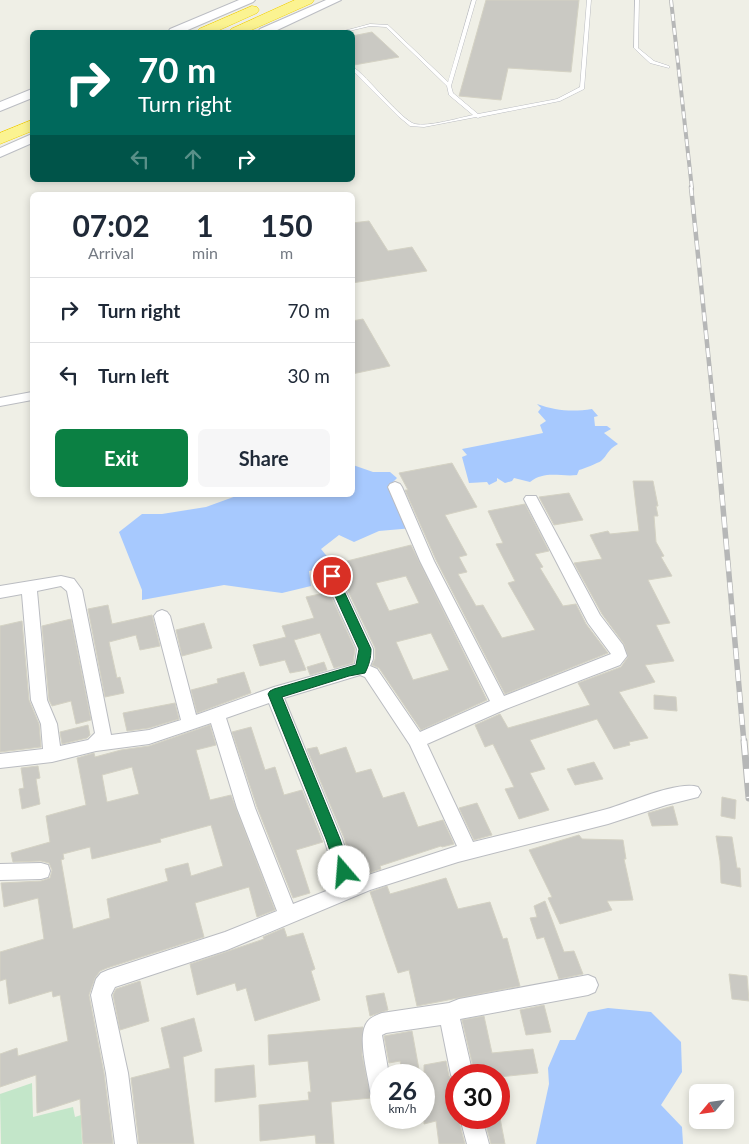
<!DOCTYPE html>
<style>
body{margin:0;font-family:Lato,sans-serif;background:#f6f6f7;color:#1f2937;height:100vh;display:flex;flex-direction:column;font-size:19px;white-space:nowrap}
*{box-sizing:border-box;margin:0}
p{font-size:16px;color:#747a83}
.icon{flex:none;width:28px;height:28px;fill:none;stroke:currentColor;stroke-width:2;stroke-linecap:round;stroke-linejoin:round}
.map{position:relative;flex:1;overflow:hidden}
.details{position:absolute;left:30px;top:192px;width:325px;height:305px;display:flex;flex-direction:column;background:#fff;border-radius:8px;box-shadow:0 2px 8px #0003}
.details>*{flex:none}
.top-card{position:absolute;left:30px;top:30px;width:325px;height:152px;border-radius:8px;box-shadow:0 2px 8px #0003;background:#00695c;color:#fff;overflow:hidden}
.needle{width:32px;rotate:241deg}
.buttons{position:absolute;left:689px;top:1084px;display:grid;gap:10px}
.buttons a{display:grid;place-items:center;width:45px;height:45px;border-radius:8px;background:#fff;box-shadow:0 2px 8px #0003;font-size:25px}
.speed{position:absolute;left:370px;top:1064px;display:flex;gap:10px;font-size:25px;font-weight:700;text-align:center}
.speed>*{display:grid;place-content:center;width:65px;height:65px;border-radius:50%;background:#fff;box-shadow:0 2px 8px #0003;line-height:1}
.speed small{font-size:12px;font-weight:400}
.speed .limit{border:8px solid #d22;background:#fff;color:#111}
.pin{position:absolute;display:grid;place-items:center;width:42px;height:42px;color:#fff;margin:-21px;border:2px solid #fff;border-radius:50%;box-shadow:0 1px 5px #0007}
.me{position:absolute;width:55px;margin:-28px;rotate:342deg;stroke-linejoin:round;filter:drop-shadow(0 0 4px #0008)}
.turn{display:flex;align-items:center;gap:18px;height:105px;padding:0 25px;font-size:22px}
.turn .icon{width:65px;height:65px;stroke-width:2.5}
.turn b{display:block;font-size:35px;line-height:42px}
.lanes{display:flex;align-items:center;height:48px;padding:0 25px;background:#0003;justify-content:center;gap:25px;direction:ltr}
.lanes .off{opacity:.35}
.eta{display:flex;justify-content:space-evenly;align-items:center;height:85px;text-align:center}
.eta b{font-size:30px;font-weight:700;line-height:35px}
.cta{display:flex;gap:10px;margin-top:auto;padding:10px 25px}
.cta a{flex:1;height:58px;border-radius:8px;background:#0b8043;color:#fff;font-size:20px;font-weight:700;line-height:58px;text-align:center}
.cta a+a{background:#f6f6f7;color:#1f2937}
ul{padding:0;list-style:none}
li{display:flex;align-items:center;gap:15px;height:65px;padding:0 25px;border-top:1px solid #e0e1e3}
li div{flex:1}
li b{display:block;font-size:19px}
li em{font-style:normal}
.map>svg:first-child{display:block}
</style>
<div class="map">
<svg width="749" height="1144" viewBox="0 0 749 1144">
<rect width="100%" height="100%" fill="#efefe6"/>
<!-- green -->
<path fill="#c3e6c9" d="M 32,1083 L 33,1117 L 73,1107 L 75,1117 L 81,1115 L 82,1144 L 1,1144 L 0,1094 Z"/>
<!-- water -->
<path fill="#a7c9fe" d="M 537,404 C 556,411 573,412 592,409 L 598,416 L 594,417 L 595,426 L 607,426 L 611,429 L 604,433 L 618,444 C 607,450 608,455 601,461 C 598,463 583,469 579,470 L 577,475 C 560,477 545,470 530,482 L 514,478 L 512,481 L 505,483 L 497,478 L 497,481 L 489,485 L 487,482 L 469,483 L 462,457 L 467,455 L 462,449 L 543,433 L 540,425 L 546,421 L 538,412 L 541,408 Z
M 353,465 L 373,472 L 390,472 L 397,478 L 391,484 L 413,528 L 379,531 L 354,542 L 339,535 L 321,549 L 334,565 L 309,571 L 311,586 L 282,593 L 224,585 L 142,600 L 142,590 L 119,532 L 142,514 L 162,514 L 206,507 L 239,495 L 352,495 Z
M 608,1008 L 651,1012 L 681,1042 L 682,1072 L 661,1105 L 682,1127 L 683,1144 L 536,1144 L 549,1084 L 548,1068 L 560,1040 L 575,1040 L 588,1012 Z"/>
<!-- building -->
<path fill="#cac9c3" stroke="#d4d2c4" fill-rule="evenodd" d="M 486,0 L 579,0 L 571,72 L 508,68 L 501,100 L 459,96 Z
M 372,32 L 399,57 L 354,65 L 352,36 Z
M 369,221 L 388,251 L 412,247 L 427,271 L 352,283 L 352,223 Z
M 363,319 L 390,366 L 352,374 L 352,321 Z
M 452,463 L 477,507 L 445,515 L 467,555 L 459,557 L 467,572 L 458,574 L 476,606 L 483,605 L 502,638 L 535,630 L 508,583 L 515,581 L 496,544 L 503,543 L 488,511 L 525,504 L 549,551 L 535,554 L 543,567 L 540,568 L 563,606 L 576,604 L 586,624 L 608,653 L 505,694 L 436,560 L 405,490 L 408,490 L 399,473 Z
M 633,481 L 653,481 L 658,506 L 656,506 L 658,516 L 654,516 L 656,542 L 664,556 L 661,557 L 672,576 L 648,580 L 670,623 L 656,625 L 674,661 L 645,665 L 655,682 L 619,692 L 648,738 L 629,742 L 630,745 L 614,749 L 597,719 L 530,740 L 545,769 L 530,773 L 549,810 L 519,819 L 505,789 L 514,787 L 493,744 L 485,747 L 475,725 L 500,714 L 508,728 L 590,705 L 578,683 L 621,667 L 628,657 L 624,644 L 602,614 L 574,563 L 602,559 L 590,535 L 608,531 L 610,534 L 639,531 Z
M 569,493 L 583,520 L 554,525 L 539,497 Z
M 411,545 L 487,700 L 421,730 L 379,668 L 372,665 L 375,659 L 375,648 L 339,572 L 333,570 L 331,565 ZM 406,576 L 419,603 L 389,611 L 376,583 ZM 431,633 L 449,670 L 413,680 L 396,642 Z
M 329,592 L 355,649 L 353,663 L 334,668 L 320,633 L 294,640 L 306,670 L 290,673 L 285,660 L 260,666 L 253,645 L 286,637 L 282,626 L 314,618 L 306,597 Z
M 108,605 L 112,624 L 152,615 L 160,646 L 140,650 L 136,635 L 109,642 L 117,678 L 120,677 L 124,693 L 105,697 L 88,609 Z
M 71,619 L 91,720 L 76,724 L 71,701 L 52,706 L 49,700 L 42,626 Z
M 22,621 L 29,700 L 39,724 L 41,747 L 0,752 L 0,626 Z
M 204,623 L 212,648 L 182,656 L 176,630 Z
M 324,662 L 327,670 L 310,675 L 307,667 Z
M 244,672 L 251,693 L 197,713 L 191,690 L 218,683 L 217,679 Z
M 654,695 L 676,697 L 677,711 L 654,709 Z
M 175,703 L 179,719 L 149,728 L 127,731 L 123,713 Z
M 88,725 L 90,735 L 87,738 L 62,744 L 60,732 Z
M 210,725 L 216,745 L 196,750 L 210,800 L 231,795 L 275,910 L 257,917 L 249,887 L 195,903 L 204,937 L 107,968 L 100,971 L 95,978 L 89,995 L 104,1073 L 113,1144 L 83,1144 L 80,1099 L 37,1113 L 36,1075 L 0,1087 L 0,1054 L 17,1048 L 18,1056 L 68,1041 L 60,995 L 53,997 L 52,991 L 9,1004 L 6,979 L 0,981 L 0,952 L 44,939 L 38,898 L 4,907 L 1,883 L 41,881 L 50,878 L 52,870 L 49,863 L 41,861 L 13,862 L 11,853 L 50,842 L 46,816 L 86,805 L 77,758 L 94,753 L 95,757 L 121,750 L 149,746 ZM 132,767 L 139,794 L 107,802 L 102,775 ZM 211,825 L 223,866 L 191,876 L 188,863 L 165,869 L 168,881 L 107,899 L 110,918 L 73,929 L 61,860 L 64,859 L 63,854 L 90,847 L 92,859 L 161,842 L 160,839 Z
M 251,727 L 265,770 L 275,767 L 284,795 L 302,790 L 322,840 L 323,842 L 296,850 L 310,893 L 293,898 L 257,807 L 232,732 Z
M 317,747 L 320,755 L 346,747 L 356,773 L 371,769 L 383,798 L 404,792 L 418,827 L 443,820 L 454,844 L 442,847 L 441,846 L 380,866 L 381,869 L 357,877 L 344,838 L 307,749 Z
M 594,762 L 603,779 L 575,785 L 567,769 Z
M 38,766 L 40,778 L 36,779 L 40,804 L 22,809 L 19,789 L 24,788 L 21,768 Z
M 722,797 L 736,800 L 735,819 L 721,816 Z
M 477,803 L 492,835 L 474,840 L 459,808 Z
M 673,806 L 678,825 L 652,826 L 648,813 Z
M 579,835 L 582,839 L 623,840 L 626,859 L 624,859 L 633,900 L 607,901 L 612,910 L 560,924 L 548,898 L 552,897 L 529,850 Z
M 716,836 L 732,837 L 737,868 L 740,868 L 741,887 L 721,883 L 720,861 Z
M 446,878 L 458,909 L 490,902 L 503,939 L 507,938 L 520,986 L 417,1006 L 409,970 L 398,973 L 370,892 L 387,886 L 390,894 Z
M 545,901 L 564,952 L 574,951 L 583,974 L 559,979 L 544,937 L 537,939 L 530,918 L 537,917 L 534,906 Z
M 284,928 L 287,937 L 303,933 L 315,969 L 311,971 L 320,1000 L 255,1021 L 246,988 L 237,991 L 235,983 L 197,995 L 190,964 L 264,939 L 263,937 Z
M 729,974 L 747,976 L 749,1001 L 732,999 Z
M 140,981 L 149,1021 L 120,1030 L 113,995 L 116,989 Z
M 384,993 L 388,1010 L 370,1016 L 366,996 Z
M 544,1005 L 551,1032 L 526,1035 L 520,1010 Z
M 484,1016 L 492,1053 L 533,1049 L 538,1073 L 499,1077 L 499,1075 L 475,1075 L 462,1020 Z
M 194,1018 L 202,1051 L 183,1057 L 194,1144 L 139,1144 L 131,1078 L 170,1068 L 161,1028 Z
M 363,1027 L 362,1055 L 371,1098 L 331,1102 L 334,1144 L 316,1144 L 315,1135 L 260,1141 L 259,1105 L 309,1100 L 308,1092 L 311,1092 L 308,1061 L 269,1065 L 268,1035 Z
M 412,1031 L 420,1075 L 403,1075 L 400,1061 L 389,1063 L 384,1036 Z
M 446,1061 L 449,1076 L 456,1085 L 456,1118 L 458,1118 L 465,1144 L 439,1144 L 436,1121 L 424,1124 L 424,1065 Z
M 254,1065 L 256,1097 L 215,1102 L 215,1069 Z
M 484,1118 L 500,1118 L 505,1144 L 491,1144 Z"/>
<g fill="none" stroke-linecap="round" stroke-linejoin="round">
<!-- lane casing -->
<g stroke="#babcc1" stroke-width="1">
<path id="lane" d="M 472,0 L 476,0 L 451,86 L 453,93 L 478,114 L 557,99 L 580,87 L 587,0 L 591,0 L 584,89 L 560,101 L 480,117 L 478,118 L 476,117 L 424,127 L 410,126 L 398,116 L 352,70 L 352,66 C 367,76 402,121 415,124 C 428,127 459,118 473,115 L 449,95 L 447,86 L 386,27 L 370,26 L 345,32 L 340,32 L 370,24 L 388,25 L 448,82 Z
M 635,0 L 639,0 L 638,48 L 654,61 L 669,66 L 669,68 L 650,63 L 634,48 Z"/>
</g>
<!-- street casing -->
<g stroke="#babcc1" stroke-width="2">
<path id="street" d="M 32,392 L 32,400 L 0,406 L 0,398 Z
M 395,482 L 400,484 L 402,487 L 434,561 L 504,696 L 611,654 L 588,623 L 524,499 L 526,496 L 536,496 L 600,615 L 623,645 L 627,656 L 620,665 L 506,709 L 427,744 L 473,842 C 517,831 562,821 607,809 C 628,803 679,780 698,787 L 701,792 L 698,797 L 666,805 L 608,824 L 458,862 L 370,890 L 227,950 L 115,987 L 111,995 L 128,1073 L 137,1144 L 115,1144 L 106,1073 L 91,995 L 96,979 L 101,973 L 108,970 L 225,932 L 277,911 L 237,808 L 211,723 L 149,744 L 96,751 L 52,762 L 0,768 L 0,754 L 43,749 L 41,724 L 31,700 L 22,594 L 0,598 L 0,586 L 61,576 L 74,579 L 82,590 L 111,735 L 149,730 L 181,720 L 154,616 L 157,612 L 162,610 L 167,612 L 170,616 L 196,715 L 274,687 L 355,664 L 357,649 L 324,577 L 327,573 L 332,572 L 337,573 L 373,649 L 373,659 L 370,666 L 377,669 L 420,732 L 490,701 L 420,561 L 388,487 L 390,484 ZM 61,586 L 67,591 L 95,733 L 88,740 L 60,746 L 57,724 L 47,700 L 37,591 ZM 360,675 L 365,677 L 410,745 L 457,846 L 356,879 L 342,839 L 284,698 ZM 269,703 L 324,839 L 339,886 L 293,904 L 255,808 L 226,718 Z
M 41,863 L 48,865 L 50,871 L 48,877 L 41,879 L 0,880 L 0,864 Z
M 588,975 L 595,978 L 598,985 L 595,992 L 588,995 L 460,1019 L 473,1075 L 456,1075 L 456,1083 L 451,1075 L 441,1025 L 386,1033 L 382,1035 L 389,1075 L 381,1075 L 381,1102 L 373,1099 L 370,1091 C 368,1074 356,1035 368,1021 C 371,1017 377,1015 382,1013 L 449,1003 L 459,999 Z
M 460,1118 L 482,1118 L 489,1144 L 467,1144 Z"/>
</g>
<!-- secondary casing -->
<g stroke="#bbbdc3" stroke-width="2">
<path id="secondary" d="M 239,0 L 255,0 L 253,2 L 183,32 L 168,32 L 170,29 Z
M 326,0 L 341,0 L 273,32 L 258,32 L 260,29 Z
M 32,89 L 32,98 L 0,111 L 0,102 Z
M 32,134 L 32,143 L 0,157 L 0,148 Z"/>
</g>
<!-- highway casing -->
<g stroke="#f2d003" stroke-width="1">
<path id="highway" d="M 295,0 L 314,0 L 312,3 L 247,32 L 228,32 L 231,29 Z
M 252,6 L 257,7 L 259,10 L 257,13 L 215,32 L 196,32 L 199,29 Z
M 32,120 L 32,131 L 0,144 L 0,133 Z"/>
</g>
<!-- lane -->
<use href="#lane" fill="#fff" fill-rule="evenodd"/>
<!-- street -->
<use href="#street" fill="#fff" fill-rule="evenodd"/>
<!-- secondary -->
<use href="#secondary" fill="#fff" fill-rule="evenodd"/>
<!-- highway -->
<use href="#highway" fill="#fbf391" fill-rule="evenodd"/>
<!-- rail-far3 casing -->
<g stroke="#b6b7b7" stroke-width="4">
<path id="rail-far3" d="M 671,0 L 692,189"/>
</g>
<!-- rail-far2 casing -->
<g stroke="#b6b7b7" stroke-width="4.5">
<path id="rail-far2" d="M 691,187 L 716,431"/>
</g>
<!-- rail-far1 casing -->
<g stroke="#b6b7b7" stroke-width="5.5">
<path id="rail-far1" d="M 716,429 L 744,743"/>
</g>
<!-- rail casing -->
<g stroke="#b6b7b7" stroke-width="7">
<path id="rail" d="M 744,741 L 749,798"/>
</g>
<!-- rail-far3 -->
<use href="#rail-far3" stroke="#fff" stroke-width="2.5" stroke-dasharray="7" stroke-linecap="butt"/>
<!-- rail-far2 -->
<use href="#rail-far2" stroke="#fff" stroke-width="3" stroke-dasharray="9" stroke-linecap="butt"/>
<!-- rail-far1 -->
<use href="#rail-far1" stroke="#fff" stroke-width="4" stroke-dasharray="11" stroke-linecap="butt"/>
<!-- rail -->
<use href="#rail" stroke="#fff" stroke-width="5" stroke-dasharray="14" stroke-linecap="butt"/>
</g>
<!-- route -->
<path fill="#0b8043" stroke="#07532c" d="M 332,572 L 337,576 L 371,649 C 371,658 369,665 365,673 L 349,676 L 282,697 L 340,839 L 351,872 L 349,877 L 344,878 L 339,877 L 337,872 L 326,839 L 268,694 L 270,691 L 274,689 L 356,665 L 359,649 L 326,576 Z"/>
</svg>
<div class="buttons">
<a><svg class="needle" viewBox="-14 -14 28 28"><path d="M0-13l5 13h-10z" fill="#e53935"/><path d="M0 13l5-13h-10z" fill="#747a83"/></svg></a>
</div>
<div class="speed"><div>26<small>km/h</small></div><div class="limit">30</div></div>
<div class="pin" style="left:332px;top:576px;background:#d93025"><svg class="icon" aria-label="arrive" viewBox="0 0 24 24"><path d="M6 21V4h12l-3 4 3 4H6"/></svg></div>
<svg class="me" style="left:344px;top:872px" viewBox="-20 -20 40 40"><circle r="19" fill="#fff"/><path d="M0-13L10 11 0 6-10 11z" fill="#0b8043"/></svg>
<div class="top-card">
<div class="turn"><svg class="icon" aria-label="right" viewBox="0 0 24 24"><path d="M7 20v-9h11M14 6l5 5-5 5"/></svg><div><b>70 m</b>Turn right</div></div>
<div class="lanes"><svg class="icon off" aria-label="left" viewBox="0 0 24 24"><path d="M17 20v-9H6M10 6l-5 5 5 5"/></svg><svg class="icon off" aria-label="ahead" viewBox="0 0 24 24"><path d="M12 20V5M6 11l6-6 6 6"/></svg><svg class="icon" aria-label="right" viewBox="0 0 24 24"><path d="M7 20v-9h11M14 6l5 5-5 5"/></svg></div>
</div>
<section class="details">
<div class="eta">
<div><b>07:02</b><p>Arrival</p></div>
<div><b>1</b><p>min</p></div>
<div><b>150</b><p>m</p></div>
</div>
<ul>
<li><svg class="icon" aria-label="right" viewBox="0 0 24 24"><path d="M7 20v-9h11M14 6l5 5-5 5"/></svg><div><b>Turn right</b></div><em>70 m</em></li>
<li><svg class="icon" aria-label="left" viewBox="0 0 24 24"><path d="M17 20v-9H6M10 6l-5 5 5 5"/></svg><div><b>Turn left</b></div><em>30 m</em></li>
</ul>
<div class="cta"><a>Exit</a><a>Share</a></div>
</section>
</div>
